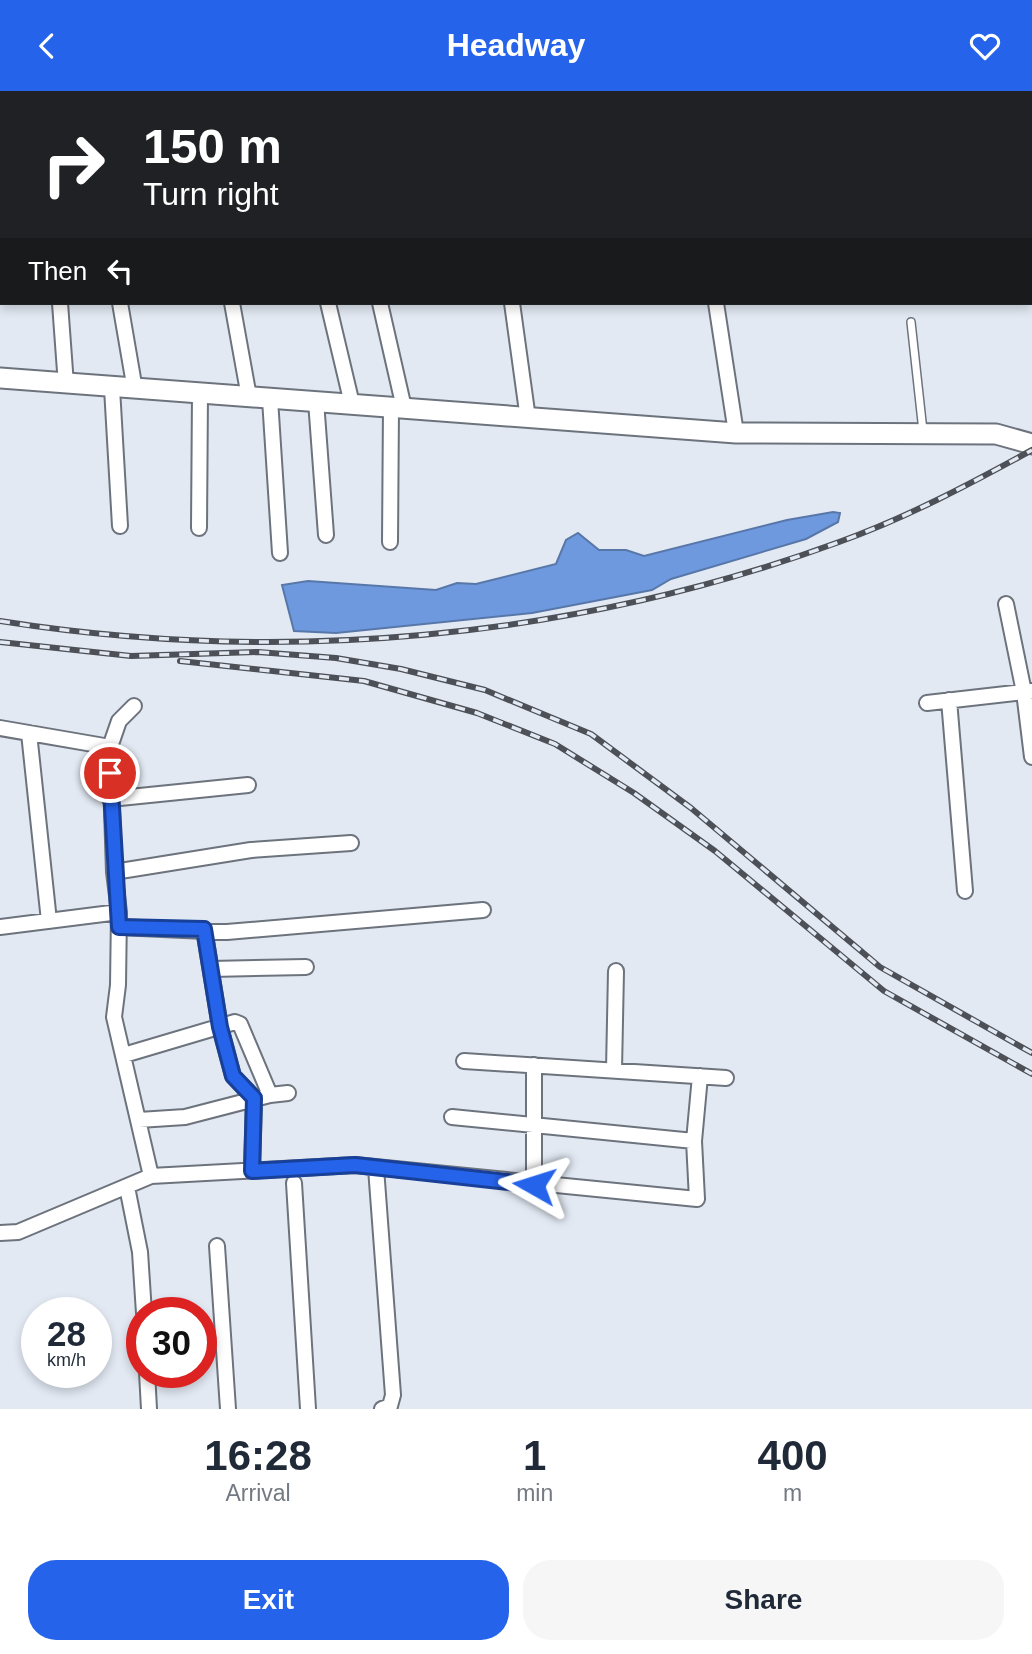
<!DOCTYPE html>
<style>
body{margin:0;font-family:Arial,sans-serif;background:#f6f6f7;color:#1f2937;height:100vh;display:flex;flex-direction:column;font-size:26px;white-space:nowrap}
*{box-sizing:border-box;margin:0}
p{font-size:23px;color:#747a83}
.icon{flex:none;width:38px;height:38px;fill:none;stroke:currentColor;stroke-width:2;stroke-linecap:round;stroke-linejoin:round}
.map{position:relative;height:1318px;overflow:hidden}
.details{display:flex;flex-direction:column;background:#fff;flex:1}
.details>*{flex:none}
.banner{position:absolute;left:0px;top:0px;width:1032px;height:214px;box-shadow:0 4px 10px #0003;background:#202124;color:#fff;overflow:hidden}
.speed{position:absolute;left:21px;top:1206px;display:flex;gap:14px;font-size:35px;font-weight:700;text-align:center}
.speed>*{display:grid;place-content:center;width:91px;height:91px;border-radius:50%;background:#fff;box-shadow:0 4px 10px #0003;line-height:1}
.speed small{font-size:18px;font-weight:400}
.speed .limit{border:10px solid #d22;background:#fff;color:#111}
.pin{position:absolute;display:grid;place-items:center;width:60px;height:60px;color:#fff;margin:-30px;border:4px solid #fff;border-radius:50%;box-shadow:0 2px 7px #0007}
.me{position:absolute;width:77px;margin:-38px;rotate:276deg;stroke-linejoin:round;filter:drop-shadow(0 0 5px #0008)}
.turn{display:flex;align-items:center;gap:24px;height:147px;padding:0 28px;font-size:32px}
.turn .icon{width:91px;height:91px;stroke-width:2.5}
.turn b{display:block;font-size:49px;line-height:60px}
.then{display:flex;align-items:center;height:66px;padding:0 28px;background:#0003;gap:14px;font-size:26px}
.eta{display:flex;justify-content:space-evenly;align-items:center;height:119px;text-align:center}
.eta b{font-size:42px;font-weight:700;line-height:49px}
.button{display:flex;gap:14px;margin-top:auto;padding:14px 28px}
.button a{flex:1;height:80px;border-radius:28px;background:#2563eb;color:#fff;font-size:28px;font-weight:700;line-height:80px;text-align:center}
.button a+a{background:#f6f6f7;color:#1f2937}
header{display:flex;justify-content:space-between;align-items:center;height:91px;padding:0 28px;background:#2563eb;color:#fff;font-size:32px;font-weight:700}
.map>svg:first-child{display:block}
</style>
<header><svg class="icon" aria-label="back" viewBox="0 0 24 24"><path d="M15 5l-7 7 7 7"/></svg>Headway<svg class="icon" aria-label="heart" viewBox="0 0 24 24"><path d="M12 20l-8-8c-3-5 5-10 8-4 3-6 11-1 8 4z"/></svg></header>
<div class="map">
<svg width="1032" height="1318" viewBox="0 0 1032 1318">
<rect width="100%" height="100%" fill="#e2e9f3"/>
<!-- water -->
<path fill="#6e99df" stroke="#5877a9" stroke-width="2" d="M 833,421 L 840,422 L 838,431 L 806,448 L 671,488 L 652,499 L 532,522 L 336,542 L 294,540 L 282,494 L 308,490 L 436,499 L 457,492 L 476,493 L 556,473 L 566,449 L 578,442 L 599,459 L 626,459 L 644,465 L 787,429 Z"/>
<g fill="none" stroke-linecap="round" stroke-linejoin="round">
<!-- lane casing -->
<g stroke="#6d737d" stroke-width="10">
<path id="lane" d="M 911,231 L 923,340"/>
</g>
<!-- street casing -->
<g stroke="#6d737d" stroke-width="18">
<path id="street" d="M 15,0 L 15,2
M 74,0 L 74,2
M 190,0 L 190,2
M 277,0 L 277,2
M 333,0 L 333,2
M 482,0 L 482,2
M 683,0 L 683,2
M 898,0 L 898,2
M 305,2 L 313,0
M 796,2 L 804,0
M 0,69 L 2,68
M 60,212 L 66,294
M 120,212 L 135,299
M 232,212 L 249,306
M 328,212 L 352,313
M 380,212 L 404,317
M 512,212 L 528,328
M 716,212 L 736,342
M 112,297 L 120,435
M 270,308 L 280,462
M 316,310 L 326,444
M 199,437 L 200,303
M 390,451 L 391,316
M 1006,513 L 1024,601 L 1032,666
M 949,609 L 965,800
M 927,612 L 1032,600
M 134,615 L 119,630 L 110,656 L 114,781 L 119,821 L 118,894 L 114,926 L 151,1085
M 0,637 L 110,656
M 29,642 L 49,830
M 110,708 L 248,694
M 114,781 L 251,759 L 351,752
M 0,836 L 119,821
M 119,836 L 227,841 L 483,819
M 204,838 L 220,936 L 233,985 L 254,1007 L 252,1080
M 211,878 L 306,876
M 124,964 L 235,931 L 240,933 L 270,1004
M 464,970 L 726,987
M 534,974 L 534,1094
M 614,979 L 616,880
M 139,1029 L 185,1026 L 270,1004 L 288,1002
M 694,1050 L 700,985
M 376,1077 L 393,1304 L 390,1315 L 382,1318
M 294,1092 L 308,1318
M 127,1096 L 140,1161 L 144,1222
M 0,1142 L 18,1141 L 151,1085 L 355,1074 L 697,1108 L 694,1050 L 452,1026
M 217,1155 L 228,1318
M 147,1281 L 149,1318"/>
</g>
<!-- secondary casing -->
<g stroke="#6d737d" stroke-width="23">
<path id="secondary" d="M 0,287 L 736,342 L 996,343 L 1032,353"/>
</g>
<!-- lane -->
<use href="#lane" stroke="#fff" stroke-width="7"/>
<!-- street -->
<use href="#street" stroke="#fff" stroke-width="14"/>
<!-- secondary -->
<use href="#secondary" stroke="#fff" stroke-width="19"/>
<!-- rail casing -->
<g stroke="#4d5056" stroke-width="6">
<path id="rail" d="M 0,530 C 280,574 572,549 839,451 C 906,427 970,393 1032,359
M 0,551 L 131,565 L 258,561 L 336,567 L 401,578 L 485,599 L 591,643 L 691,717 L 880,876 L 1032,962
M 180,570 L 364,590 L 477,622 L 555,653 L 634,702 L 715,760 L 884,900 L 1032,983"/>
</g>
<!-- rail -->
<use href="#rail" stroke="#e2e9f3" stroke-width="3.5" stroke-dasharray="10" stroke-linecap="butt"/>
</g>
<g fill="none" stroke-linecap="round" stroke-linejoin="round">
<!-- route casing -->
<g stroke="#184099" stroke-width="18">
<path id="route" d="M 110,682 L 119,836 L 204,838 L 220,936 L 233,985 L 254,1007 L 252,1080 L 355,1074 L 534,1094"/>
</g>
<!-- route -->
<use href="#route" stroke="#2563eb" stroke-width="12"/>
</g>
</svg>
<div class="speed"><div>28<small>km/h</small></div><div class="limit">30</div></div>
<div class="pin" style="left:110px;top:682px;background:#d93025"><svg class="icon" aria-label="arrive" viewBox="0 0 24 24"><path d="M6 21V4h12l-3 4 3 4H6"/></svg></div>
<svg class="me" style="left:534px;top:1094px" viewBox="-20 -20 40 40"><path d="M0-17L14 15 0 8-14 15z" fill="#2563eb" stroke="#fff" stroke-width="4"/></svg>
<div class="banner">
<div class="turn"><svg class="icon" aria-label="right" viewBox="0 0 24 24"><path d="M7 20v-9h11M14 6l5 5-5 5"/></svg><div><b>150 m</b>Turn right</div></div>
<div class="then">Then<svg class="icon" aria-label="left" viewBox="0 0 24 24"><path d="M17 20v-9H6M10 6l-5 5 5 5"/></svg></div>
</div>
</div>
<section class="details">
<div class="eta">
<div><b>16:28</b><p>Arrival</p></div>
<div><b>1</b><p>min</p></div>
<div><b>400</b><p>m</p></div>
</div>
<div class="button"><a>Exit</a><a>Share</a></div>
</section>
